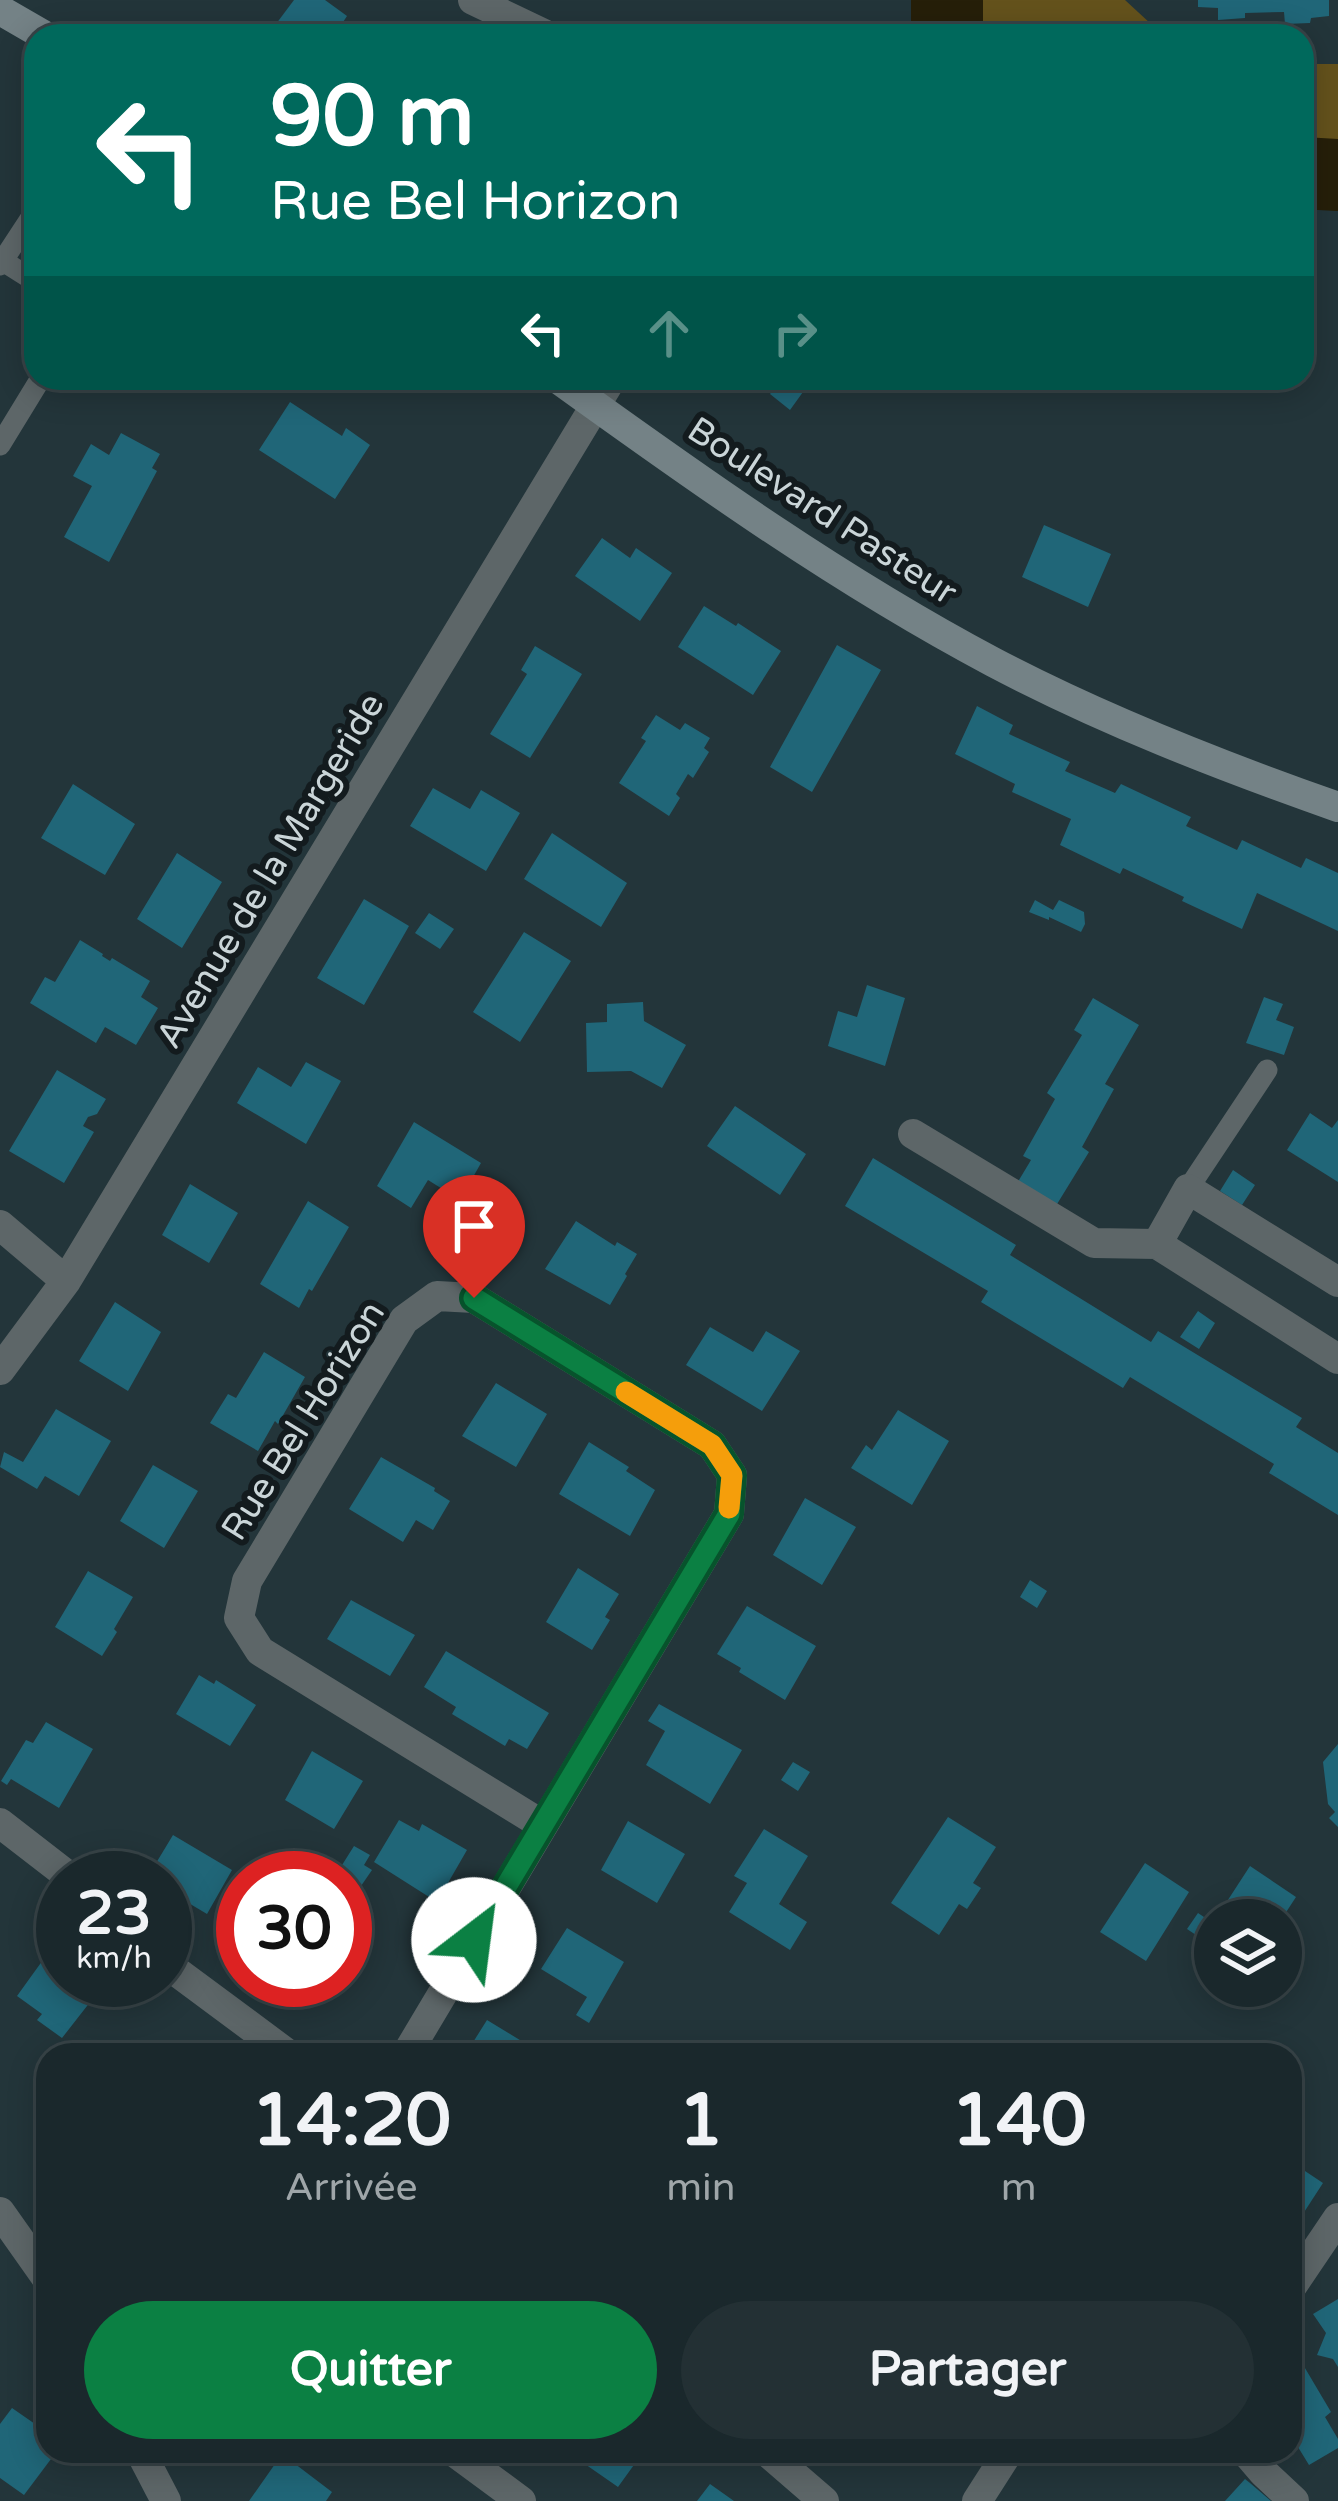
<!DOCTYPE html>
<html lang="fr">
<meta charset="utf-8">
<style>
body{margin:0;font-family:"Varela Round",sans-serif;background:#233034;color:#f1f3f6;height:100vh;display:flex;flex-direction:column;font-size:45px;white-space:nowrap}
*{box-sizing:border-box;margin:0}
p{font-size:39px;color:#9fa6a9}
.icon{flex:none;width:66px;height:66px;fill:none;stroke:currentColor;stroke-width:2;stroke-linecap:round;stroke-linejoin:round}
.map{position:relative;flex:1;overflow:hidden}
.details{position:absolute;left:36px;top:2043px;width:1266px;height:420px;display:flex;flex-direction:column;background:#1a282c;border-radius:36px;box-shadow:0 6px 30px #0003,0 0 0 3px #384448}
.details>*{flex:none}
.guide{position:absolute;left:24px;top:24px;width:1290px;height:366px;border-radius:36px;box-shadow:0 6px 30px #0003,0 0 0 3px #384448;background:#00695c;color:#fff;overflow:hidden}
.tools{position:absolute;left:1194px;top:1899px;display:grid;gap:24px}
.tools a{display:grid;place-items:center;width:108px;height:108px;border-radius:50%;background:#1a282c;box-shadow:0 6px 30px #0003,0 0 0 3px #384448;font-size:60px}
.speed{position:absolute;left:36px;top:1851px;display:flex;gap:24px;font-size:60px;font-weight:700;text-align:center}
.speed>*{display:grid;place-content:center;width:156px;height:156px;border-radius:50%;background:#1a282c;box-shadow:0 6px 30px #0003,0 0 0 3px #384448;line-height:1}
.speed small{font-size:30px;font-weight:400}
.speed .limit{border:18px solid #d22;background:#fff;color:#111}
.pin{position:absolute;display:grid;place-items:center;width:102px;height:102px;color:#fff;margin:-123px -51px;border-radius:50% 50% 50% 0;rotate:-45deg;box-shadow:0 0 12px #0007}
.pin .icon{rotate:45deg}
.me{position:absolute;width:132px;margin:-66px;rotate:30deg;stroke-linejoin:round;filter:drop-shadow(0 0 9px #0008)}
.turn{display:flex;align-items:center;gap:42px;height:252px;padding:0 48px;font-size:54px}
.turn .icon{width:156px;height:156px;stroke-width:2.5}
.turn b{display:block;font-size:84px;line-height:102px}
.lanes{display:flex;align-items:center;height:114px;padding:0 48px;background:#0003;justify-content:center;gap:60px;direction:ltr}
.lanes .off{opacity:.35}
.eta{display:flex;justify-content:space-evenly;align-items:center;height:204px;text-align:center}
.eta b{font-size:72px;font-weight:700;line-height:84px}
.cta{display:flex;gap:24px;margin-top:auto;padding:24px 48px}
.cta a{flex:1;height:138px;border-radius:72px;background:#0b8043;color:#fff;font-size:48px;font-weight:700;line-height:138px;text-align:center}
.cta a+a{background:#233034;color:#f1f3f6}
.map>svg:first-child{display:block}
</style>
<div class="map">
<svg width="1338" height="2501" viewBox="0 0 1338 2501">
<rect width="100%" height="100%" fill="#23353a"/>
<!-- green -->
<path fill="#64521c" d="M 947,0 L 1125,0 L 1164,36 L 947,36 Z
M 1302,64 L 1338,64 L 1338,175 L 1302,173 Z"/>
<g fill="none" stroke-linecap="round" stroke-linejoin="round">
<!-- river -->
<path stroke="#261f09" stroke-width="72" d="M 947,0 L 947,36
M 1302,173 L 1338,175"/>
</g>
<!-- building -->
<path fill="#206678" d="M 294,0 L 325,0 L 347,16 L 334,36 L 267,36 Z
M 1198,0 L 1329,0 L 1329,16 L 1311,18 L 1310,23 L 1285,24 L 1284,12 L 1245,13 L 1245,18 L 1218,20 L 1218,8 L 1198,7 Z
M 782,378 L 803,392 L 790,410 L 770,394 Z
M 290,402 L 342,436 L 346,428 L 370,445 L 335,499 L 259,450 Z
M 121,433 L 160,454 L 152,468 L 157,471 L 109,562 L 64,537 L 92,486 L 73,476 L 91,444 L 109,455 Z
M 1044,525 L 1111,554 L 1088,607 L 1022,577 Z
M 602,538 L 630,558 L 636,548 L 672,573 L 640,621 L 575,576 Z
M 704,606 L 736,626 L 738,623 L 781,651 L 753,695 L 678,647 Z
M 837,645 L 881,670 L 812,792 L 770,767 Z
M 535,646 L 582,674 L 530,758 L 490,734 L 527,674 L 521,670 Z
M 977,706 L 1013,725 L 1009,734 L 1070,762 L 1065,771 L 1115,793 L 1121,784 L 1191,817 L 1186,826 L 1237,850 L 1242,840 L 1301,868 L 1306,858 L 1338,873 L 1338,931 L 1257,893 L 1242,929 L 1182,901 L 1184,897 L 1123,868 L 1120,874 L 1060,845 L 1071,819 L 1012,792 L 1015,784 L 955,754 Z
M 656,715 L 680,730 L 685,723 L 710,738 L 704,748 L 709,752 L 693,778 L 688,774 L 676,794 L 680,798 L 669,816 L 619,783 L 646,741 L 641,738 Z
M 73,784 L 135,824 L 105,875 L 41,838 Z
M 433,788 L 470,809 L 481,790 L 520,813 L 486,871 L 410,826 Z
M 552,833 L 627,883 L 601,927 L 524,879 Z
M 177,853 L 222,882 L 182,948 L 137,919 Z
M 364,899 L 409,926 L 364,1005 L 317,978 Z
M 1035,900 L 1053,910 L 1059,900 L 1084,912 L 1085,924 L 1081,932 L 1049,917 L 1049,920 L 1029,912 Z
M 429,913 L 454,929 L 440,949 L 415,933 Z
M 524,932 L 571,961 L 520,1042 L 473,1012 Z
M 80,940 L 103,954 L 102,956 L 110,961 L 112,958 L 150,981 L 141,997 L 158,1008 L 136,1045 L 105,1027 L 96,1043 L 30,1003 L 45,977 L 55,982 Z
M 867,985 L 905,998 L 885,1066 L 828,1046 L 838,1011 L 857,1017 Z
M 1264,997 L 1283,1004 L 1276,1020 L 1294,1027 L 1284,1055 L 1246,1043 Z
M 1093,998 L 1139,1025 L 1105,1084 L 1114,1089 L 1082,1147 L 1089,1152 L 1054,1209 L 1016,1185 L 1031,1160 L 1023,1156 L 1055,1099 L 1047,1093 L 1082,1035 L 1074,1030 Z
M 643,1002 L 644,1021 L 686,1045 L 662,1088 L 631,1071 L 587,1072 L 586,1023 L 607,1022 L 607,1004 Z
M 306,1062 L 341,1081 L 306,1144 L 237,1103 L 258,1067 L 291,1087 Z
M 57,1070 L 106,1099 L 97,1114 L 88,1117 L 83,1126 L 94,1132 L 64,1183 L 9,1151 Z
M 735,1106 L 806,1154 L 780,1195 L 707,1146 Z
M 1310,1113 L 1332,1128 L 1338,1120 L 1338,1182 L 1287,1150 Z
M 414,1122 L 481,1163 L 460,1200 L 428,1180 L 411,1208 L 377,1186 Z
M 873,1158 L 1016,1245 L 1010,1255 L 1151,1342 L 1158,1331 L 1302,1418 L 1296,1427 L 1338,1453 L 1338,1515 L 1269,1473 L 1274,1464 L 1130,1377 L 1123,1388 L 981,1302 L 988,1291 L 845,1206 Z
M 1233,1170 L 1255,1185 L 1242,1205 L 1220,1191 Z
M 190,1184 L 238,1213 L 209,1263 L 162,1235 Z
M 308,1201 L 349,1227 L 312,1291 L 309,1289 L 299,1308 L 260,1284 Z
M 576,1221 L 615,1246 L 617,1242 L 637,1254 L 625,1274 L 627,1276 L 610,1305 L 545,1269 Z
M 115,1302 L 161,1332 L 128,1391 L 79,1361 Z
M 1198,1311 L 1215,1323 L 1199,1349 L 1180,1337 Z
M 710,1327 L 753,1352 L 766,1331 L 800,1351 L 762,1411 L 686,1365 Z
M 264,1352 L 305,1377 L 278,1424 L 275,1421 L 258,1451 L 210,1423 L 228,1394 L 236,1398 Z
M 496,1383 L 547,1414 L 516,1467 L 462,1436 Z
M 56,1409 L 111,1441 L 79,1496 L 45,1476 L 37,1489 L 0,1467 L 4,1452 L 23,1462 Z
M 898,1410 L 949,1441 L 912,1505 L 851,1468 L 866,1445 L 872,1450 Z
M 589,1442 L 629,1467 L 626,1471 L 655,1490 L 630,1536 L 559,1494 Z
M 381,1457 L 435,1488 L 434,1491 L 450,1501 L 433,1530 L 416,1520 L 403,1542 L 349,1509 Z
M 153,1465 L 198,1491 L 164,1548 L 120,1521 Z
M 805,1498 L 856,1527 L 822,1585 L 773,1555 Z
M 578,1568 L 619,1594 L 605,1617 L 610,1620 L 592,1650 L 546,1622 Z
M 88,1571 L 133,1597 L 114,1629 L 117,1632 L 102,1656 L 55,1627 Z
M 1030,1580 L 1047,1591 L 1037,1608 L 1020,1597 Z
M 351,1600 L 415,1635 L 390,1676 L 327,1639 Z
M 747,1606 L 816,1646 L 785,1700 L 739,1672 L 741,1668 L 717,1654 Z
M 446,1651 L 549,1713 L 527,1749 L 509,1739 L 505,1746 L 452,1714 L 456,1707 L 424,1687 Z
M 199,1675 L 214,1684 L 216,1680 L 256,1705 L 230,1746 L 176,1714 Z
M 659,1704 L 742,1750 L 710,1804 L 646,1765 L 665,1731 L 648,1721 Z
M 46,1722 L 93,1749 L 59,1808 L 11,1779 L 7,1785 L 1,1781 L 26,1740 L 33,1743 Z
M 1338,1744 L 1338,1827 L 1329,1818 L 1335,1812 L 1328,1804 L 1323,1762 Z
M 312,1751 L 363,1781 L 334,1829 L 285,1800 Z
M 793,1762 L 810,1772 L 798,1791 L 781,1780 Z
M 948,1817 L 996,1847 L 973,1883 L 981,1888 L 967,1909 L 959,1904 L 939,1935 L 891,1903 Z
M 399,1820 L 419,1831 L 422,1824 L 467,1850 L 437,1902 L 374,1862 Z
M 628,1821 L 685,1854 L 657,1903 L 601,1870 Z
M 764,1829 L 808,1856 L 779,1904 L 807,1922 L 790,1950 L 729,1912 L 747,1883 L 734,1876 Z
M 173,1835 L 232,1870 L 207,1914 L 165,1889 L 165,1878 L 147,1878 Z
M 354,1846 L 370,1855 L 364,1865 L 372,1870 L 361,1886 L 337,1873 Z
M 1145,1863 L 1189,1892 L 1146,1961 L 1100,1932 Z
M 1250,1866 L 1296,1897 L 1281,1920 L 1222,1920 L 1228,1909 L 1224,1906 Z
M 1198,1913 L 1213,1923 L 1202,1939 L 1187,1929 Z
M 567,1928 L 624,1962 L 589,2023 L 576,2015 L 587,1997 L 541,1969 Z
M 53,1946 L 63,1953 L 63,1980 L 100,1980 L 105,1983 L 62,2038 L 37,2020 L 42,2014 L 17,1996 Z
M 279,1980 L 320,1980 L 305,2000 Z
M 487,2020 L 533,2048 L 529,2055 L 465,2055 Z
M 1290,2161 L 1323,2183 L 1299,2220 L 1293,2217 L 1290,2222 Z
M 1338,2299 L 1338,2367 L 1333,2359 L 1317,2355 L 1326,2333 L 1313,2314 Z
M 1302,2363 L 1331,2412 L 1325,2417 L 1338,2439 L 1338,2448 L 1309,2465 L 1290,2434 L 1290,2370 Z
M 12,2408 L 48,2433 L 48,2451 L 57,2451 L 24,2495 L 0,2478 L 0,2424 Z
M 582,2451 L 644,2451 L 618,2487 L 582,2462 L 588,2455 Z
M 282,2454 L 332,2492 L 326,2501 L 249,2501 Z
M 1245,2479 L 1250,2483 L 1271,2501 L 1225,2501 Z
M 710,2484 L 734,2501 L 697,2501 Z"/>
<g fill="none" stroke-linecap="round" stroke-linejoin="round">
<!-- lane -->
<path stroke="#5d6668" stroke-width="21" d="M 0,259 L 36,282
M 0,265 L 36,210
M 0,445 L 41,378
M 1188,1189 L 1267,1070"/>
<!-- street -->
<path stroke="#5d6668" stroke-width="30" d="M 473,0 L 544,34
M 913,1134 L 1094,1243 L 1157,1244 L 1338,1359
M 0,1225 L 66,1281
M 1157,1244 L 1188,1189 L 1338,1282
M 0,1370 L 66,1281 L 612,378
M 0,1823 L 71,1878
M 165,1963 L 289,2055
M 406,2055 L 729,1514 L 732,1475 L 712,1445 L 474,1298 L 437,1296 L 404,1320 L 247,1581 L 239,1618 L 260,1651 L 541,1824
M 0,2212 L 48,2280
M 1290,2289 L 1338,2218
M 140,2451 L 166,2501
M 453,2451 L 521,2501
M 766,2451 L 824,2501
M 1245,2451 L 1263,2472 L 1294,2501
M 977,2501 L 1009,2451"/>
<!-- secondary -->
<path stroke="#748286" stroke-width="30" d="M 0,10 L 45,36
M 557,378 C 697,479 840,581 993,662 C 1103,720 1221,766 1338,807"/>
</g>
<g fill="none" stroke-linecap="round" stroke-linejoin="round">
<!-- route casing -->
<g stroke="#07532c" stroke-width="30">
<path id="route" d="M 474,1940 L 729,1514 L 732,1475 L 712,1445 L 474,1298"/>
</g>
<!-- route -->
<use href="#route" stroke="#0b8043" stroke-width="21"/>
<!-- slow -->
<path stroke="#f59e0b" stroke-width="21" d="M 626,1392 L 712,1445 L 732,1475 L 729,1508"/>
</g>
<g text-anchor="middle" stroke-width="12" stroke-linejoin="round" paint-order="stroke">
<!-- street labels -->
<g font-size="36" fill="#cad5d8" stroke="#131b1e">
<text transform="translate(823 510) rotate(33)" y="13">Boulevard Pasteur</text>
<text transform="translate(269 870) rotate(-59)" y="13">Avenue de la Margeride</text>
<text transform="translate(302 1420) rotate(-58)" y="13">Rue Bel Horizon</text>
</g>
</g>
</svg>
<div class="tools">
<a><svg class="icon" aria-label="layers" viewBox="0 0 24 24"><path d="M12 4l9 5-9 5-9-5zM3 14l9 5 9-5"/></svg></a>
</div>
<div class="speed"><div>23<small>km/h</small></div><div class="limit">30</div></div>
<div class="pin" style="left:474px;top:1298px;background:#d93025"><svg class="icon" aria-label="arrive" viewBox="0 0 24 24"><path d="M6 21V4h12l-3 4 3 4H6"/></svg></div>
<svg class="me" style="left:474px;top:1940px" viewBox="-20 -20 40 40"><circle r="19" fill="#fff"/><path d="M0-13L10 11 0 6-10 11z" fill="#0b8043"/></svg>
<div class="guide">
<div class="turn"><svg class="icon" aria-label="left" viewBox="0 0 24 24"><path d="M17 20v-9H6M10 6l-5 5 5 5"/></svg><div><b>90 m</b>Rue Bel Horizon</div></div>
<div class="lanes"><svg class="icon" aria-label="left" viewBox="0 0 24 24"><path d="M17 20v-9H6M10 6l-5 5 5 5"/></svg><svg class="icon off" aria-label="ahead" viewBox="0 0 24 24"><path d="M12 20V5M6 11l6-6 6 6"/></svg><svg class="icon off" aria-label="right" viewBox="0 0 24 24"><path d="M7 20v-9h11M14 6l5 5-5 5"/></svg></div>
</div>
<section class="details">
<div class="eta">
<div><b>14:20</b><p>Arrivée</p></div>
<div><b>1</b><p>min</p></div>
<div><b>140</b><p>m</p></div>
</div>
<div class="cta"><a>Quitter</a><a>Partager</a></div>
</section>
</div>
